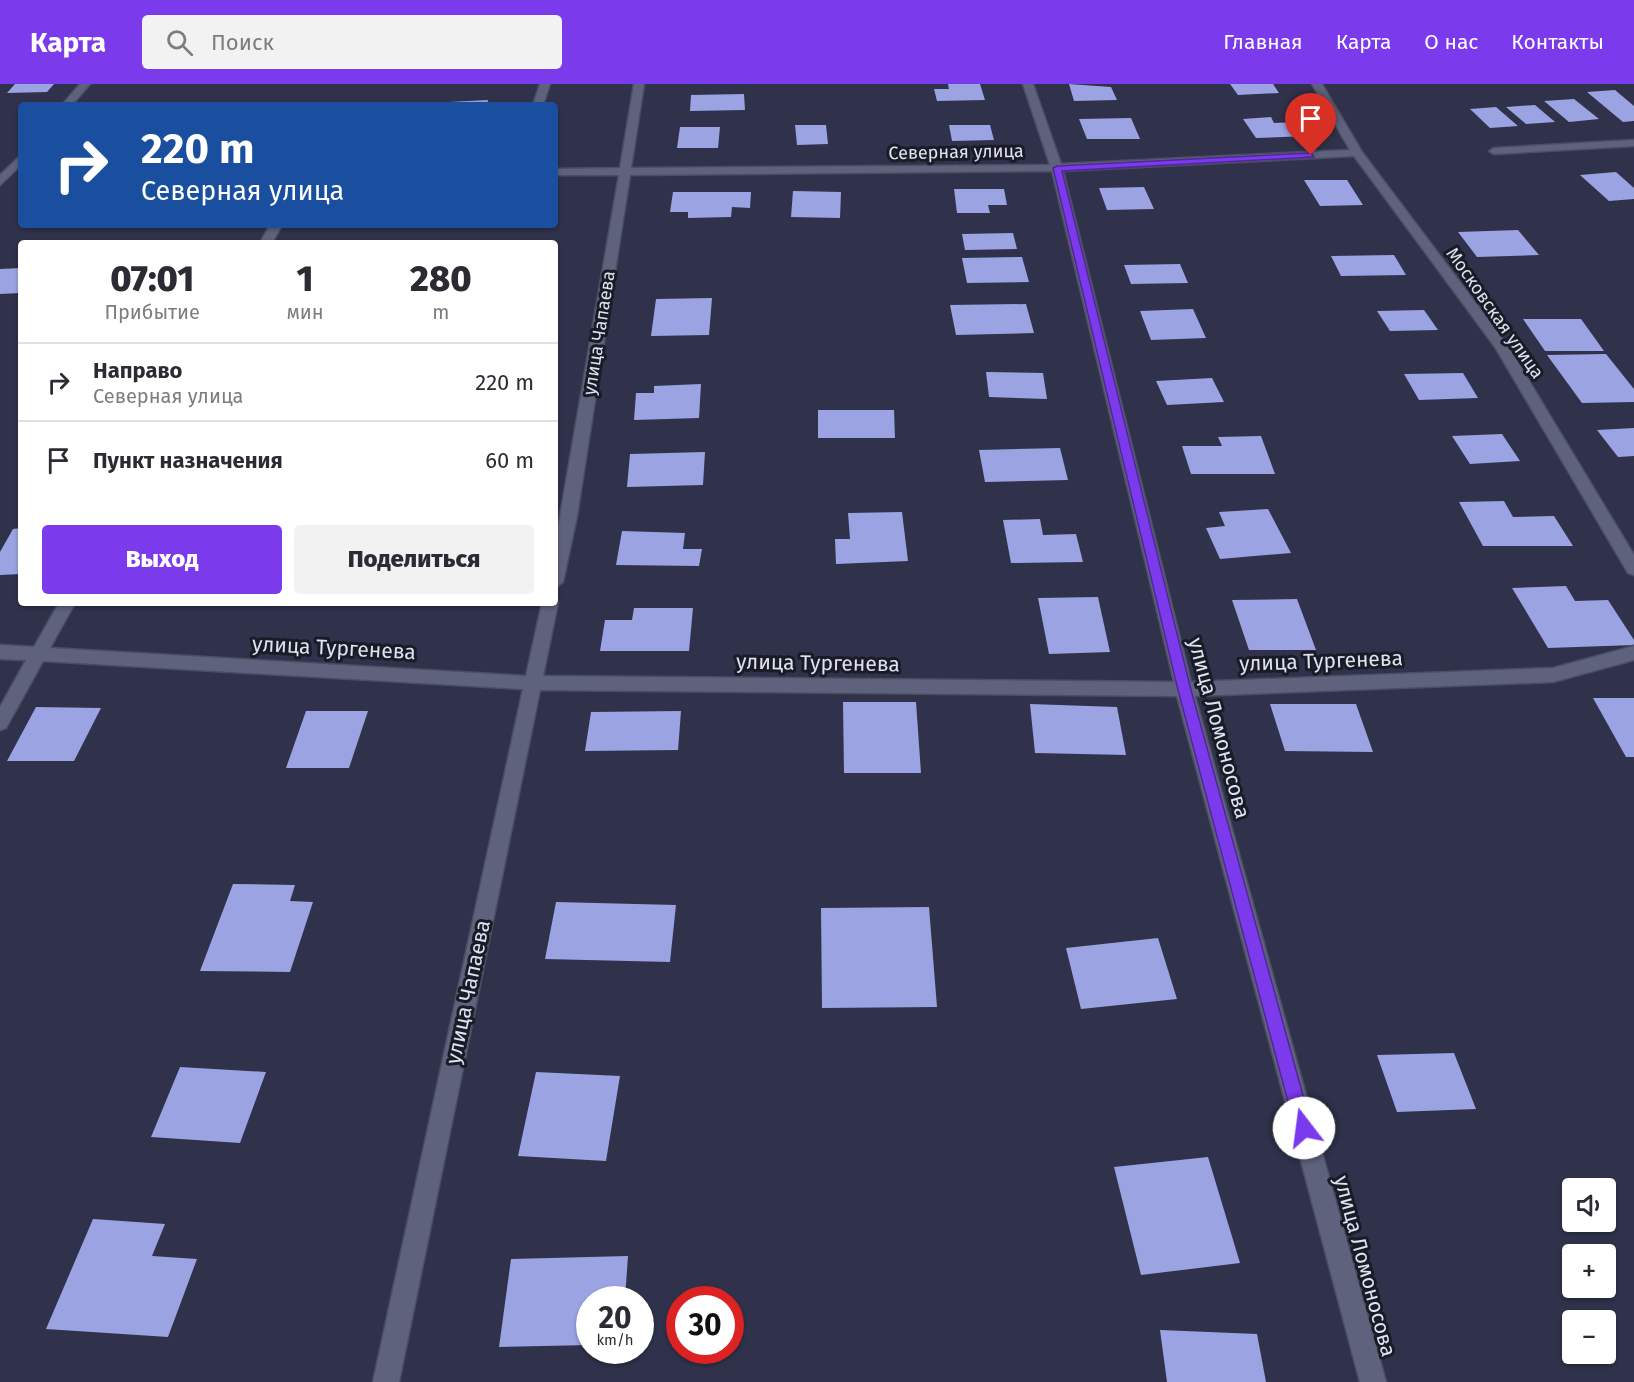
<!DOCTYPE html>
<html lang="ru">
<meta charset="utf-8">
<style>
body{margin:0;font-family:"Fira Sans",sans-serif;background:#f2f2f3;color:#2b2b33;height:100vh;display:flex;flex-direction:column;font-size:22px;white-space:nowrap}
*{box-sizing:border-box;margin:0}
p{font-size:20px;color:#7c7c81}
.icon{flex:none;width:33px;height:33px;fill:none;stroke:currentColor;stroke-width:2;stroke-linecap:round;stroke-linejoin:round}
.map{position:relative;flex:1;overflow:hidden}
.details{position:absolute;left:18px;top:156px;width:540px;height:366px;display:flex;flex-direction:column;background:#fff;border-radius:6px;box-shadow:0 2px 4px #0004}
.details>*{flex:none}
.guide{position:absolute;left:18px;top:18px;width:540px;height:126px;border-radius:6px;box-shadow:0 2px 4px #0004;background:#1a4fa0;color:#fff;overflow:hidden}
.tools{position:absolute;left:1562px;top:1094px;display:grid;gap:12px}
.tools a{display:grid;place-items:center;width:54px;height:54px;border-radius:6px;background:#fff;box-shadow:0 2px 4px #0004;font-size:30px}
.speed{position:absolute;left:576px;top:1202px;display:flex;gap:12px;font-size:30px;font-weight:700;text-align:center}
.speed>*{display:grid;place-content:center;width:78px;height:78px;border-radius:50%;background:#fff;box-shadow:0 2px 4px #0004;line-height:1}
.speed small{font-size:15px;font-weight:400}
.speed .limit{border:9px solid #d22;background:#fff;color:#111}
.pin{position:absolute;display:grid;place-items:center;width:51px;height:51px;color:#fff;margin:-62px -26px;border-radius:50% 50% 50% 0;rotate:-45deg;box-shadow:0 0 6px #0007}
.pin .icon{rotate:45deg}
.me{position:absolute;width:66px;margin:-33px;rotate:345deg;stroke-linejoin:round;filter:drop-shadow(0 0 4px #0008)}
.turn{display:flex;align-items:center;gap:21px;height:126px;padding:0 24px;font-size:27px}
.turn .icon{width:78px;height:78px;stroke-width:2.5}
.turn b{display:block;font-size:42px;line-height:51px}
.eta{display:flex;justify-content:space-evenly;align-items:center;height:102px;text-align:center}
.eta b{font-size:36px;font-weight:800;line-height:42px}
.action{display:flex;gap:12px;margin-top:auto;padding:12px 24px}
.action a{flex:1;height:69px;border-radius:6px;background:#7c3aed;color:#fff;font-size:24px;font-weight:800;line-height:69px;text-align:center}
.action a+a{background:#f2f2f3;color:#2b2b33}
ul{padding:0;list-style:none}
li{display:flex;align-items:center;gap:18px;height:78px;padding:0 24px;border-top:2px solid #e1e1e2}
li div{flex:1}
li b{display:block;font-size:22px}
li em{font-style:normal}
header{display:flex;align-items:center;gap:36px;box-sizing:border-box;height:84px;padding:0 30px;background:#7c3aed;color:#fff}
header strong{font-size:28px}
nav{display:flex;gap:33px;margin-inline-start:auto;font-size:21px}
.search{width:420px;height:54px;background:#f2f2f3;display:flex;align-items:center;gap:15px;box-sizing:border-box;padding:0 21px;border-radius:6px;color:#7c7c81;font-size:22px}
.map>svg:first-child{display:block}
</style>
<header>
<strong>Карта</strong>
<div class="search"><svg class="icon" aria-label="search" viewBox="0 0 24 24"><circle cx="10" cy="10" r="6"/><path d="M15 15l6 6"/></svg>Поиск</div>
<nav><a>Главная</a><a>Карта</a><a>О нас</a><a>Контакты</a></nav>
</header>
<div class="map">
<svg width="1634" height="1298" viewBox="0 0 1634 1298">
<rect width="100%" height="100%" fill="#2f324a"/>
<!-- building -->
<path fill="#9ba3e3" d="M 15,0 L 54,0 L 47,8 L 7,9 Z
M 948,0 L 980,0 L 985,16 L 937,17 L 934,5 L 949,5 Z
M 1069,0 L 1111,3 L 1117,16 L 1074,17 Z
M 1230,0 L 1273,0 L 1279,9 L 1238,11 Z
M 1615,6 L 1634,22 L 1634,37 L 1623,38 L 1587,8 Z
M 744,10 L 745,26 L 690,27 L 691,11 Z
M 1574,15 L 1599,35 L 1569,38 L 1544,17 Z
M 488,16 L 487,21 L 449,21 L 449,18 Z
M 1535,21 L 1555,38 L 1526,40 L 1506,23 Z
M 1496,23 L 1518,42 L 1490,44 L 1470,25 Z
M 1271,33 L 1274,39 L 1297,38 L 1308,52 L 1256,54 L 1243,35 Z
M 1131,34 L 1140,55 L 1087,55 L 1079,35 Z
M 795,41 L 826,41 L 828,60 L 797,61 Z
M 949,41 L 990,41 L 994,56 L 952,57 Z
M 680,43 L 720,43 L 718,64 L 677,64 Z
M 1616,88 L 1634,104 L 1634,115 L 1609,117 L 1580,91 Z
M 1304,96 L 1347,96 L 1363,121 L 1320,122 Z
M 1144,103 L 1154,125 L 1107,126 L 1099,104 Z
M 954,105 L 1004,105 L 1007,121 L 988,121 L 990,129 L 957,129 Z
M 793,107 L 841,108 L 840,134 L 791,133 Z
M 673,108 L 751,108 L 750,124 L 732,123 L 731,133 L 688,134 L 688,128 L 670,128 Z
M 1518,146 L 1539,171 L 1477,173 L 1458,148 Z
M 1013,149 L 1017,165 L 965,166 L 962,150 Z
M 513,156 L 512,159 L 455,159 L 456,157 Z
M 1394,171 L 1406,191 L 1341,192 L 1331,172 Z
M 1022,173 L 1029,198 L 967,199 L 962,174 Z
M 1180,180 L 1188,199 L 1131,200 L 1124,181 Z
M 21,184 L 21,209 L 0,210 L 0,185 Z
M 712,214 L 709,251 L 651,252 L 656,215 Z
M 1026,220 L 1034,249 L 956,251 L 950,221 Z
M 1193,225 L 1206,254 L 1151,256 L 1140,227 Z
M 1424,226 L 1438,246 L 1390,247 L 1377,227 Z
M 1523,235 L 1581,235 L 1604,267 L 1545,267 Z
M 1606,270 L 1634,305 L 1634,318 L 1582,319 L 1547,271 Z
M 986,288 L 1043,289 L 1047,315 L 989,313 Z
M 1463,289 L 1478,314 L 1419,316 L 1404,290 Z
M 1212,294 L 1224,318 L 1167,321 L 1156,297 Z
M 701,300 L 699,334 L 634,336 L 636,309 L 654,309 L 654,302 Z
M 818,326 L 894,326 L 895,354 L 818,354 Z
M 1634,344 L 1634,372 L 1618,373 L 1597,346 Z
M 1502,350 L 1520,377 L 1470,380 L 1452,352 Z
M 1261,352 L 1275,390 L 1191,390 L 1182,362 L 1222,362 L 1218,353 Z
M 1060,364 L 1068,396 L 985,398 L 979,366 Z
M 705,368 L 703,401 L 627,403 L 630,370 Z
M 1504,417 L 1513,433 L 1554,432 L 1573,462 L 1483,462 L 1459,418 Z
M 1268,425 L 1291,469 L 1220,475 L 1206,444 L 1225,442 L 1219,428 Z
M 902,428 L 908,477 L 836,480 L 835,455 L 850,455 L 848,429 Z
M 1040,435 L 1043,451 L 1076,450 L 1083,478 L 1011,479 L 1003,436 Z
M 21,444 L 21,490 L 0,491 L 0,468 L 13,445 Z
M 622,447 L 685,449 L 683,465 L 702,465 L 699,482 L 616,481 Z
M 1566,502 L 1575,517 L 1608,516 L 1634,556 L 1634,561 L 1548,564 L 1512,504 Z
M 1098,513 L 1110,568 L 1049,570 L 1038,514 Z
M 1297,515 L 1316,566 L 1249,566 L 1232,516 Z
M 634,524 L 693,524 L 689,567 L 600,567 L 605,536 L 632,536 Z
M 1593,614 L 1634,614 L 1634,673 L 1626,673 Z
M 843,618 L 916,618 L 921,689 L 844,689 Z
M 1030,620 L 1117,623 L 1126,671 L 1035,669 Z
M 1270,620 L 1356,620 L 1373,668 L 1285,667 Z
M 36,623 L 101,624 L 74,677 L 7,677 Z
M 306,627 L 368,627 L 349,684 L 286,684 Z
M 681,627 L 678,666 L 585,667 L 591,628 Z
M 233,800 L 295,801 L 290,817 L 313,818 L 290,888 L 200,887 Z
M 556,818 L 676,821 L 670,878 L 545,875 Z
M 929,823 L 937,923 L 822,924 L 821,824 Z
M 1158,854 L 1177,915 L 1081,925 L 1066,864 Z
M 1454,969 L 1476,1025 L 1397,1028 L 1377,971 Z
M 180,983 L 266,988 L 240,1059 L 151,1053 Z
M 536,988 L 620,992 L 606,1077 L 518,1072 Z
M 1208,1073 L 1240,1179 L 1141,1191 L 1114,1083 Z
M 93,1135 L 165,1140 L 152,1172 L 197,1175 L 168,1253 L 46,1245 Z
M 628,1172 L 625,1215 L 590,1215 L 590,1261 L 499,1263 L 511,1175 Z
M 1160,1246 L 1257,1250 L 1266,1298 L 1167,1298 Z"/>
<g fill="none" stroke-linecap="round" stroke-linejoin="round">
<!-- minor casing -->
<g stroke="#4b4d61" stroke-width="3">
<path id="minor" d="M 80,0 L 90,0 L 72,21 L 62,21 Z
M 540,0 L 550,0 L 543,21 L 533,21 Z
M 634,0 L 644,0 L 631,84 L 1050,81 L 1023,0 L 1033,0 L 1061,80 L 1350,66 L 1312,0 L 1322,0 L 1362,68 L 1508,262 L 1634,471 L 1634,491 L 1628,489 L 1495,263 L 1354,72 L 1063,87 L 1191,598 L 1553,584 L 1634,562 L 1634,576 L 1553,598 L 1195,612 L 1386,1298 L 1360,1298 L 1177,612 L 540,606 L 399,1298 L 373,1298 L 523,605 L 43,577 L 6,644 L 0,646 L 0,623 L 26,576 L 0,575 L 0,561 L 34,563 L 59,519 L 75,519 L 50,564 L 526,592 L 542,519 L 555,519 L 555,514 L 558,519 L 543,592 L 1174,598 L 1052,87 L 630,91 L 577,432 L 563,498 L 555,504 L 555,461 L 619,91 L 555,91 L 555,85 L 620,84 Z
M 1634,56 L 1634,62 L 1494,70 L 1489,67 L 1494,64 Z
M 21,71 L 21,81 L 0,101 L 0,91 Z
M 270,141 L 282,141 L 272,159 L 260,159 Z"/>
</g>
<!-- minor -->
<use href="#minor" fill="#5e627d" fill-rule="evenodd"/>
</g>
<!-- route -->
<path fill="#7c3aed" stroke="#51269a" stroke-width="1.5" d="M 1311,69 L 1314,73 L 1062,87 L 1191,606 L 1312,1044 L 1310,1050 L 1304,1053 L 1298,1050 L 1295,1044 L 1178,606 L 1053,84 L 1057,82 Z"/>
<g text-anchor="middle" stroke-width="6" stroke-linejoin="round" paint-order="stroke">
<!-- far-street labels -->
<g font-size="18" fill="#dfe2f1" stroke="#191b26">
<text transform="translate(956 68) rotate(-1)" y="6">Северная улица</text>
<text transform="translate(1495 229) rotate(55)" y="6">Московская улица</text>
<text transform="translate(599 249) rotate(-81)" y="6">улица Чапаева</text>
</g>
<!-- street labels -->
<g font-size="21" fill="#dfe2f1" stroke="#191b26">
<text transform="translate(334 564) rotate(3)" y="7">улица Тургенева</text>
<text transform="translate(1321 577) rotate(-2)" y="7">улица Тургенева</text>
<text transform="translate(818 579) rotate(1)" y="7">улица Тургенева</text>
<text transform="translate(1219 644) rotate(75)" y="7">улица Ломоносова</text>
<text transform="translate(468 908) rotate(-78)" y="7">улица Чапаева</text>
<text transform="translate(1365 1182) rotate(75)" y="7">улица Ломоносова</text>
</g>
</g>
</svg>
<div class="tools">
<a><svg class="icon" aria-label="sound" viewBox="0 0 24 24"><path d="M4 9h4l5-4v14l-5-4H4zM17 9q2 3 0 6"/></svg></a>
<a>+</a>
<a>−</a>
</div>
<div class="speed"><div>20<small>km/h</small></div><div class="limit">30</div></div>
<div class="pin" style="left:1311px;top:71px;background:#d93025"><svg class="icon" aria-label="arrive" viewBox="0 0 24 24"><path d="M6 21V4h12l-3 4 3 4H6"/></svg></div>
<svg class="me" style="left:1304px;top:1044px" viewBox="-20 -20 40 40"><circle r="19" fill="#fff"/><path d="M0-13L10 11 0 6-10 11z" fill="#7c3aed"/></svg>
<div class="guide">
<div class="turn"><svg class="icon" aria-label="right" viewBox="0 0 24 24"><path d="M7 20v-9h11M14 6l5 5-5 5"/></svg><div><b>220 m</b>Северная улица</div></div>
</div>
<section class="details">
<div class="eta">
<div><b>07:01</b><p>Прибытие</p></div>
<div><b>1</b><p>мин</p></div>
<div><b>280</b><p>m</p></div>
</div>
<ul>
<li><svg class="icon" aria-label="right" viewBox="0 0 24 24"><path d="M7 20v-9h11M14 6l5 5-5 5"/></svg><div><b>Направо</b><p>Северная улица</p></div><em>220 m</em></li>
<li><svg class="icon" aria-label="arrive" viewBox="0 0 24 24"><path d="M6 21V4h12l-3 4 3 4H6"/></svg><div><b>Пункт назначения</b></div><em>60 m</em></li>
</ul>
<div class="action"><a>Выход</a><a>Поделиться</a></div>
</section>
</div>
